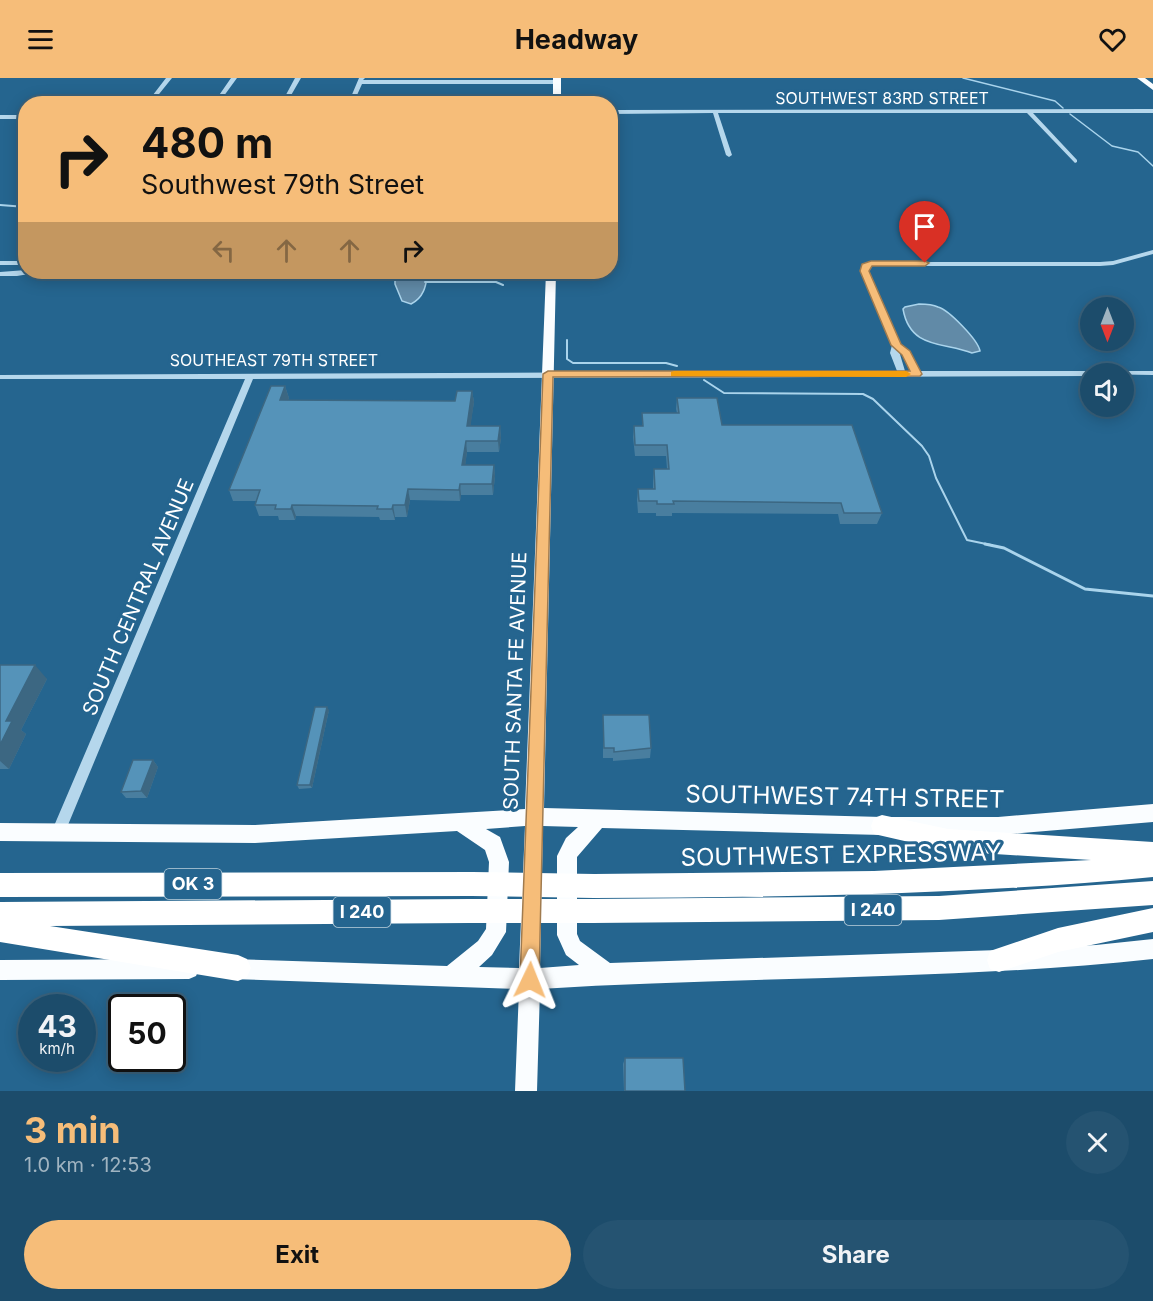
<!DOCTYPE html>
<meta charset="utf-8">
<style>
body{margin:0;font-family:Inter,sans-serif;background:#255371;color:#f1f3f6;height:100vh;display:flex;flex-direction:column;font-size:22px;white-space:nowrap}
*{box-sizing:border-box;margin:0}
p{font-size:20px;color:#a0b4c1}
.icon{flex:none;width:33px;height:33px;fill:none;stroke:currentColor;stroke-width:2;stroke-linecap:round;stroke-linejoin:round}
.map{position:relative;height:1013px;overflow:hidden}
.drawer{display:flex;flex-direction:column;background:#1c4c6b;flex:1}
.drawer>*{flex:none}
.hud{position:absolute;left:18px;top:18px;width:600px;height:183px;border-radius:24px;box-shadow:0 3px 15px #0003,0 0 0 2px #3a637e;background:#f6bd79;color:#111;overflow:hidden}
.needle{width:39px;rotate:180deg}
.controls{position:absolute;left:1080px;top:219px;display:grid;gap:12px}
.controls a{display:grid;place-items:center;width:54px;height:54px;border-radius:50%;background:#1c4c6b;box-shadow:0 3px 15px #0003,0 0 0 2px #3a637e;font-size:30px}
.speed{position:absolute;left:18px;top:916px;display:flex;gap:12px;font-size:30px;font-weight:700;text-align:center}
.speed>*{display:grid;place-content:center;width:78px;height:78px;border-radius:50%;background:#1c4c6b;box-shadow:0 3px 15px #0003,0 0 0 2px #3a637e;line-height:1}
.speed small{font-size:15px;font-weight:400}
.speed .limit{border:3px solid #111;border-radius:9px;background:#fff;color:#111}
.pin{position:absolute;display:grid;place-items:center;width:51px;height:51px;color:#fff;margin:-62px -26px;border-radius:50% 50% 50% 0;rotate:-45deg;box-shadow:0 0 6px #0007}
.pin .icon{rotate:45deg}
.me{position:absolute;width:66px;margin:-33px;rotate:2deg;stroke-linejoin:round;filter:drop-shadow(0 0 4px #0008)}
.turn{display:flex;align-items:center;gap:21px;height:126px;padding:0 24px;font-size:27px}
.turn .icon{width:78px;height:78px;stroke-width:2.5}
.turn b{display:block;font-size:42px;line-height:51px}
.lanes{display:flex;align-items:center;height:57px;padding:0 24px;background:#0003;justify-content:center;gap:30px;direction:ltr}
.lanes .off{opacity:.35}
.round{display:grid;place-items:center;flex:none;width:63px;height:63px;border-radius:32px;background:#255371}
.headline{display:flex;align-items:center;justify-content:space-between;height:102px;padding:0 24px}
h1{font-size:36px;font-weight:700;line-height:45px;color:#f6bd79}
.cta{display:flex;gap:12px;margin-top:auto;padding:12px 24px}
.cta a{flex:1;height:69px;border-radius:36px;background:#f6bd79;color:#111;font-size:24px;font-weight:700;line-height:69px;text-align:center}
.cta a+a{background:#255371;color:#f1f3f6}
header{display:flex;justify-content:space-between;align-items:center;height:78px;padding:0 24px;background:#f6bd79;color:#111;font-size:27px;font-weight:700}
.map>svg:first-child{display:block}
</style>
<header><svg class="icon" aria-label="menu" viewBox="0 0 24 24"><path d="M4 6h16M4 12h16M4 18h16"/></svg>Headway<svg class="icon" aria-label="heart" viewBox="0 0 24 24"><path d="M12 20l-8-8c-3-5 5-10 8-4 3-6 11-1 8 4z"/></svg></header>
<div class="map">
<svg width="1153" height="1013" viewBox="0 0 1153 1013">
<rect width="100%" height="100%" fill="#25658f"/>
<!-- water -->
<path fill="#618aa7" stroke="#aad4ec" stroke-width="1.5" d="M 395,194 L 428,194 C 426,206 425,219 411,226 L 402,223 L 395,206 Z
M 919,226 C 925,226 932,226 938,229 C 949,232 978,262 980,273 L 972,275 C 943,264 910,271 903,231 L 905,229 Z"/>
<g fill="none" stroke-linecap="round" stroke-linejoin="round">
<!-- stream-far2 -->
<path stroke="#aad4ec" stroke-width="1.5" d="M 963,0 L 1055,23 L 1063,30
M 1070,36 L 1112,68 L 1138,74 L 1153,88"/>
<!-- stream-far1 -->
<path stroke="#aad4ec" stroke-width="2" d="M 0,127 L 26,129
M 425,204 L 496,204 L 503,207
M 567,262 L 567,281 L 573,285 L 666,285 L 677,288
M 704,302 L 724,315 L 863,316 L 873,321 L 922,368 L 929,378 L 936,400 L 967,462 L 991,467"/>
<!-- stream -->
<path stroke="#aad4ec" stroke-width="3" d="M 985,466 L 1004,470 L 1085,511 L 1153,518"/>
<!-- minor -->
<path fill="#b5d7ec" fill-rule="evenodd" d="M 166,0 L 172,0 L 151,26 L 146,26 Z
M 231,0 L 237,0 L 218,26 L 213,26 Z
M 295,0 L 301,0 L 286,26 L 281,26 Z
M 359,0 L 365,0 L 363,2 L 557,2 L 560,4 L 557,6 L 362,6 L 353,26 L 348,26 Z
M 1153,31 L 1153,35 L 1033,35 L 1077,82 L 1077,84 L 1075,85 L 1027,35 L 718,35 L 732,77 L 729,79 L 726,77 L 713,35 L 610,36 L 610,32 Z
M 0,37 L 26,37 L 26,41 L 0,41 Z
M 1153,172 L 1153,176 L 1113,187 L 1100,188 L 872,188 L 868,189 L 868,193 L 899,266 L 910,273 L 919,293 L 1153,293 L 1153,297 L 1090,296 L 1090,298 L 253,301 L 63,759 L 58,761 L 53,759 L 51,755 L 245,301 L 0,301 L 0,297 L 897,293 L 890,275 L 892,267 L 860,193 L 862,186 L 871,184 L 1100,184 L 1113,183 ZM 899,273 L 904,276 L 911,293 L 905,293 Z
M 0,183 L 26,183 L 26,187 L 0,187 Z
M 26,192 L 26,194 L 29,194 L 29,196 L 17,198 L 0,198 L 0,194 Z"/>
<!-- major -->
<path fill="#fafdff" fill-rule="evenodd" d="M 553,0 L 561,0 L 561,26 L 553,26 Z
M 1137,0 L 1145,0 L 1153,6 L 1153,12 Z
M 546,194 L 556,194 L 544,730 L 882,739 L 998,739 L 1153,726 L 1153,744 L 998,757 L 882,757 L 602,750 L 577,779 L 577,856 L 580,863 L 610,885 L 999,872 L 1096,867 L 1153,861 L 1153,881 C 950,903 744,898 540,911 L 537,1013 L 515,1013 L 519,911 L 231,901 L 224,898 L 221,891 L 224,884 L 231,881 L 447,888 L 478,863 L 486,851 L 489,784 L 485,772 L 457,753 L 255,765 L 0,763 L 0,745 L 255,747 L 525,731 ZM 525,748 L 519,890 L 479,889 L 492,877 L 506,854 L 509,784 L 500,759 L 486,751 ZM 543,748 L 578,749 L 566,760 L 557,778 L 557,857 L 566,877 L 579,887 L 540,890 Z
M 189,881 L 196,884 L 199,891 L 196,898 L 189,901 L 0,902 L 0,882 Z"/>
<!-- highway -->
<path fill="#fff" fill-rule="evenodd" d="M 882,737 L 948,751 L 1153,764 L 1153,799 C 967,817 781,819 594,820 L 586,816 L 582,808 L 586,800 L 594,796 L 874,793 L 1091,782 L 948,773 L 874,756 L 871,748 L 874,740 Z
M 472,794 L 480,798 L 484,806 L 480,814 L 472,818 L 0,819 L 0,795 Z
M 1153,803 L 1153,827 L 939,842 L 592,845 L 584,841 L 580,833 L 584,825 L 592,821 L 939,818 Z
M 469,821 L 477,825 L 481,833 L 477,841 L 469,845 L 50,848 L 238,877 L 247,881 L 251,890 L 247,899 L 238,903 L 0,864 L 0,824 Z
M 1153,830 L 1153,854 L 1058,874 L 999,894 L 990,891 L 987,882 L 990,873 L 1058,850 Z"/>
<!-- highway-bridge -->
<path stroke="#fff" stroke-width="24" d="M 472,806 L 594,808
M 469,833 L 592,833"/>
</g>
<!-- wall -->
<path fill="#497e9f" d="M 285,308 L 289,320 L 288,322 L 455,323 L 472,313 L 474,324 L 470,348 L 500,348 L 501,360 L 499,374 L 467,374 L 465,387 L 494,387 L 495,398 L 493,417 L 461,417 L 460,423 L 410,422 L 407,439 L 395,439 L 395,442 L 380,442 L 379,439 L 296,438 L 295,442 L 279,442 L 278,438 L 259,438 L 255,427 L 256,423 L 233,423 L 229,412 Z
M 677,320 L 722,347 L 882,435 L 877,446 L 840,446 L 838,436 L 672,435 L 672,438 L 656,438 L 656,435 L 638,435 L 637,422 L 638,411 L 653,411 L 653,403 L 654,391 L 667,391 L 666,378 L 635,378 L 633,359 L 634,348 L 642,348 L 642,335 L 677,335 L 676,331 Z
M 0,587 L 47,601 L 21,652 L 26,656 L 9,691 L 0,691 Z
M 329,632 L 312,710 L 299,711 L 297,707 Z
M 603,637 L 651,670 L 650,680 L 613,683 L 613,680 L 603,680 Z
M 153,682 L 158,689 L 147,720 L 126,720 L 121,714 Z
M 625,980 L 685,1013 L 624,1013 L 623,986 Z"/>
<!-- shaded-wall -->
<path fill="#3c6782" d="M 285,308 L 289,320 L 284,333 L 280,322 Z
M 472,313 L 474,324 L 469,359 L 467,348 Z
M 500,348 L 501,360 L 499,374 L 498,363 Z
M 466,363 L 467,374 L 464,398 L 462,387 Z
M 494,387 L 495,398 L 493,417 L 492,406 Z
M 460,406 L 461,417 L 460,423 L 459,412 Z
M 408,411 L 410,422 L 407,439 L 405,427 Z
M 292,427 L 296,438 L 295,442 L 291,431 Z
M 393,427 L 395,439 L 395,442 L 392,431 Z
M 35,587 L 47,601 L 21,652 L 26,656 L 9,691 L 0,683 L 0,667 L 6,643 Z
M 327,629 L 329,632 L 312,710 L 310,707 Z
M 153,682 L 158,689 L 147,720 L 141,713 Z"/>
<!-- building -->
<path fill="#5593b9" stroke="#3c6782" stroke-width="1.5" d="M 271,308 L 285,308 L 280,322 L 455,323 L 457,313 L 472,313 L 467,348 L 500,348 L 498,363 L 466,363 L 462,387 L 494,387 L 492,406 L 460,406 L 459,412 L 408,411 L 405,427 L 393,427 L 392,431 L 377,431 L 378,428 L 292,427 L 291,431 L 275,431 L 276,427 L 255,427 L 260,412 L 229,412 Z
M 677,320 L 717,320 L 722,347 L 852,347 L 882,435 L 844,435 L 841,425 L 673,423 L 674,426 L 657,426 L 657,423 L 639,423 L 638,411 L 655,411 L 654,391 L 669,391 L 667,367 L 635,367 L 634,348 L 643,348 L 642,335 L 679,335 Z
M 0,587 L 35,587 L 6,643 L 12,643 L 0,667 Z
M 315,629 L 327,629 L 310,707 L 297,707 Z
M 603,637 L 649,637 L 651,670 L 614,674 L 614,670 L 604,670 Z
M 133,682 L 153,682 L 141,713 L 121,714 Z
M 625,980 L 683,980 L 685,1013 L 625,1013 Z"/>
<!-- route -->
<path fill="#f6bd79" stroke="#a07b4f" stroke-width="1.5" d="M 871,183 L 925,183 L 929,185 L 925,188 L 872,188 L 869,193 L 901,266 L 910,273 L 922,296 L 920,298 L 553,299 L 539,902 L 536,908 L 530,911 L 523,908 L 520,902 L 543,296 L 548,293 L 910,293 L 902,277 L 891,267 L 860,193 L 862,186 Z"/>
<!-- slow -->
<path fill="#f59e0b" d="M 674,293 L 906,293 L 911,296 L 906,299 L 671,298 L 671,294 Z"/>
<g text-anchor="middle" stroke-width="6" stroke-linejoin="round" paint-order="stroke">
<!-- far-street labels -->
<g font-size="16" fill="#fff" stroke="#25658f">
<text x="882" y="26">SOUTHWEST 83RD STREET</text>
<text x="274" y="288">SOUTHEAST 79TH STREET</text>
</g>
<!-- shield labels -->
<g fill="#25658f" stroke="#bed1dd" stroke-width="1.5">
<rect x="164.5" y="791" width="57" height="30" rx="4.5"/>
<rect x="844.5" y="817" width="57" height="30" rx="4.5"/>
<rect x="333.5" y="819" width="57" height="30" rx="4.5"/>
</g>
<g font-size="18" font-weight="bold" fill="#fff">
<text x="193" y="812">OK 3</text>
<text x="873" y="838">I 240</text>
<text x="362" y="840">I 240</text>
</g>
<!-- street labels -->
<g font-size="20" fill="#fff" stroke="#25658f">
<text transform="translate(138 519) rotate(-67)" y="7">SOUTH CENTRAL AVENUE</text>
<text transform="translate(515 603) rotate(-88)" y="7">SOUTH SANTA FE AVENUE</text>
</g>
<!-- near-street labels -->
<g font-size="24" fill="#fff" stroke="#25658f">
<text transform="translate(845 719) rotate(1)" y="8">SOUTHWEST 74TH STREET</text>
<text transform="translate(841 777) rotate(-1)" y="8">SOUTHWEST EXPRESSWAY</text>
</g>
</g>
</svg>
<div class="controls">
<a><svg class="needle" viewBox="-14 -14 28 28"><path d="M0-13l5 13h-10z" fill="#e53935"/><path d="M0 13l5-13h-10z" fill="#a0b4c1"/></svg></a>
<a><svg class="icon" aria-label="sound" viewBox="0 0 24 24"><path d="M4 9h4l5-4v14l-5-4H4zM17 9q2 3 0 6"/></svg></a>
</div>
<div class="speed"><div>43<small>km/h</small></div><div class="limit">50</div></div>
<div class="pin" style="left:925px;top:185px;background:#d93025"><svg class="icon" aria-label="arrive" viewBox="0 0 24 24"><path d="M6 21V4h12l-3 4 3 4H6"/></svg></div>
<svg class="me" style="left:530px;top:902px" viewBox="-20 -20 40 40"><path d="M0-17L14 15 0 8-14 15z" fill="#f6bd79" stroke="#fff" stroke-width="4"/></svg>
<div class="hud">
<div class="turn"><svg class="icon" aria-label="right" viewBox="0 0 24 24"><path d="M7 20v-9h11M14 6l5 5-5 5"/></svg><div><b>480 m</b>Southwest 79th Street</div></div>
<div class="lanes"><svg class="icon off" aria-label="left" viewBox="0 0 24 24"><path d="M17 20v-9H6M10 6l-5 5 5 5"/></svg><svg class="icon off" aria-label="ahead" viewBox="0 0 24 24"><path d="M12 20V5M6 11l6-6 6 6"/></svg><svg class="icon off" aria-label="ahead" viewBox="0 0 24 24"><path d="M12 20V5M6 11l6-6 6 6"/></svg><svg class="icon" aria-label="right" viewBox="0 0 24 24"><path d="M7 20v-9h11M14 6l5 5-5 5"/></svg></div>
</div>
</div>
<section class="drawer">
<div class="headline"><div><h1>3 min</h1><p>1.0 km · 12:53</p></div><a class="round"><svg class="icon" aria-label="close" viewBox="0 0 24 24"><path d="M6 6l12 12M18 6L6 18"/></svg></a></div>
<div class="cta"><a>Exit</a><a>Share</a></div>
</section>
